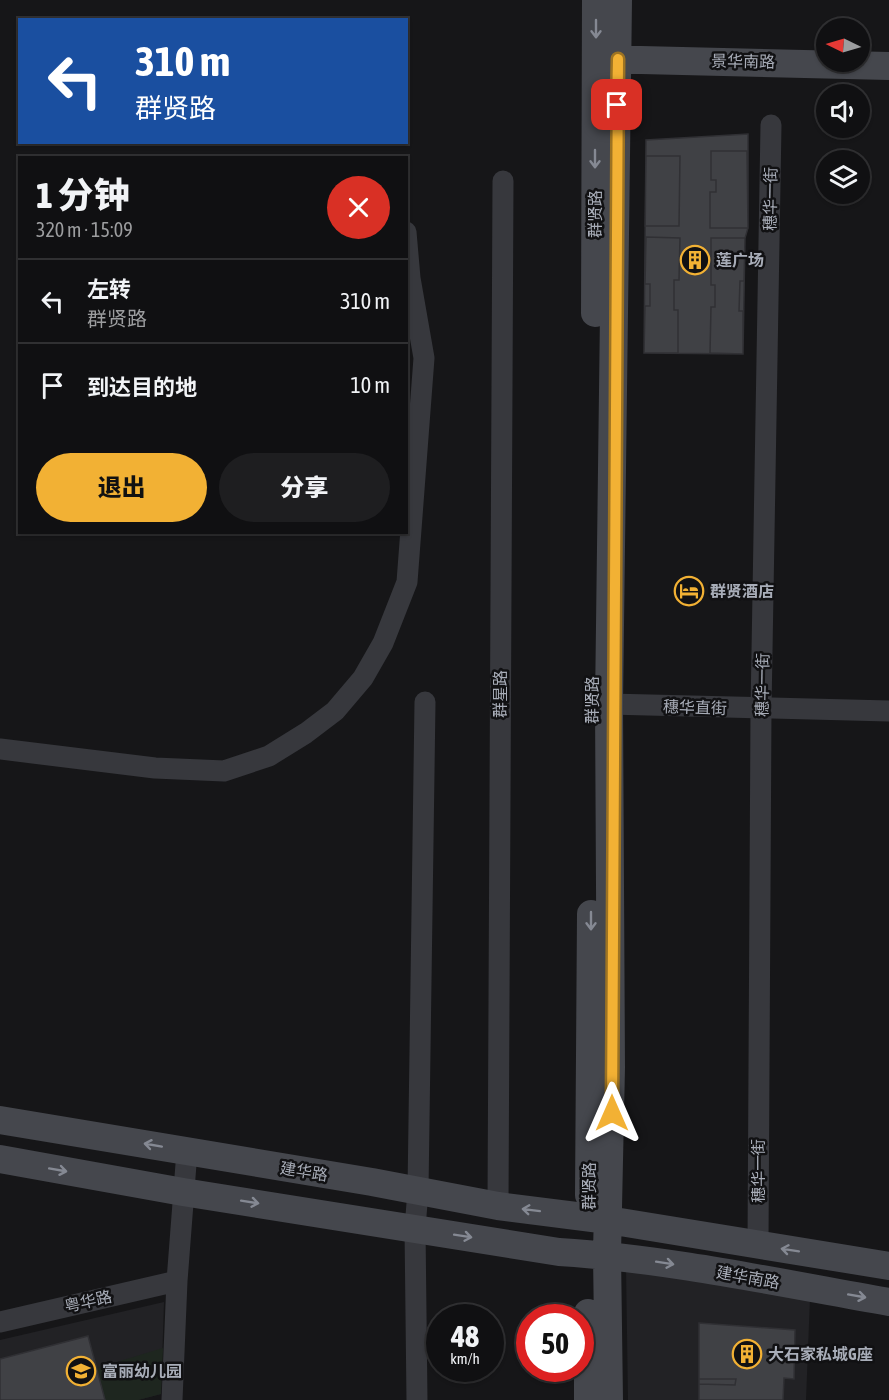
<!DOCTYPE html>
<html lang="zh">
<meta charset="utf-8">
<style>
body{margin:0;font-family:"Asap Condensed","Noto Sans SC",sans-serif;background:#1e1e20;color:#f1f3f6;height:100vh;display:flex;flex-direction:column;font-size:22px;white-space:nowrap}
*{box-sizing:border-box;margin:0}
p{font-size:20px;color:#9c9d9f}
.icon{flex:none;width:33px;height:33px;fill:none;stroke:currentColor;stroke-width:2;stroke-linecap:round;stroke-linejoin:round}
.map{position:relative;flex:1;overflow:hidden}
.panel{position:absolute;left:18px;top:156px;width:390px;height:378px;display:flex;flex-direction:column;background:#101012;border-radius:0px;box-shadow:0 2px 4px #0004,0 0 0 2px #303032}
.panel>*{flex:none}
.guide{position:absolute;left:18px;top:18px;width:390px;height:126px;border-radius:0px;box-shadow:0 2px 4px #0004,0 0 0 2px #303032;background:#1a4fa0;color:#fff;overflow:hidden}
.needle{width:39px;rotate:275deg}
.buttons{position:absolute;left:816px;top:18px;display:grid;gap:12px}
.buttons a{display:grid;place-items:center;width:54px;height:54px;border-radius:50%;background:#101012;box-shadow:0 2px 4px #0004,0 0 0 2px #303032;font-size:30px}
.speed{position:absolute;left:426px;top:1304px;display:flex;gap:12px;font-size:30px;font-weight:700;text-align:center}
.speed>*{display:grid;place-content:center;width:78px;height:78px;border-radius:50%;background:#101012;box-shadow:0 2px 4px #0004,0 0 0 2px #303032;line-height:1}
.speed small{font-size:15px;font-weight:400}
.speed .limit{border:9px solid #d22;background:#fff;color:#111}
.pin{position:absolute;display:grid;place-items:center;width:51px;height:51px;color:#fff;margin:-26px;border-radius:12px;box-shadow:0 3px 9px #0006}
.me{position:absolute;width:66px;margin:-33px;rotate:0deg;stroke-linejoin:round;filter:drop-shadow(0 0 4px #0008)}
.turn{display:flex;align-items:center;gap:21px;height:126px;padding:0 18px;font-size:27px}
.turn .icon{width:78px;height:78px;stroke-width:2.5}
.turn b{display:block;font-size:42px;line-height:51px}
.round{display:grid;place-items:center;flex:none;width:63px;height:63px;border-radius:32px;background:#1e1e20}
.summary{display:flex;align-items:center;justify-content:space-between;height:102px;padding:0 18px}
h1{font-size:36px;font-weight:800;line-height:45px}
.primary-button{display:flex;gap:12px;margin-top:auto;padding:12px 18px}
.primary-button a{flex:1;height:69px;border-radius:36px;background:#f2b134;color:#111;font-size:24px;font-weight:800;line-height:69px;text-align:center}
.primary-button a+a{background:#1e1e20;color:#f1f3f6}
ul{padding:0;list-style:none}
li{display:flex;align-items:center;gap:18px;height:84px;padding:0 18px;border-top:2px solid #303032}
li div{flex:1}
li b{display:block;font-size:22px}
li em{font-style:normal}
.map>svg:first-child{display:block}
</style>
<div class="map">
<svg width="889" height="1400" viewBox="0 0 889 1400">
<rect width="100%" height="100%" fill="#161618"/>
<!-- built -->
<path fill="#222225" d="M 626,1266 L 810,1298 L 806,1400 L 628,1400 Z
M 164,1302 L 161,1394 L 138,1400 L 0,1400 L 0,1340 Z"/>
<!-- green -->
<path fill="#1e261f" d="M 163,1348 L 161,1394 L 138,1400 L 105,1400 L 97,1368 Z"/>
<!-- building -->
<path fill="#404145" stroke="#303034" stroke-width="1.5" d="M 748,134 L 748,228 L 745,238 L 743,354 L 644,353 L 646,140 Z
M 711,151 L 747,151 L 748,228 L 710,228 L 710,192 L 716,192 L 716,180 L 711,180 Z
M 646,156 L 680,156 L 679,226 L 645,226 Z
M 646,237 L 680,238 L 679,280 L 674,280 L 674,310 L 678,310 L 678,353 L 644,353 L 645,306 L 650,306 L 650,284 L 645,284 Z
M 711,238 L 745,238 L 744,281 L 740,281 L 739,311 L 743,311 L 743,354 L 710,353 L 711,307 L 715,307 L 715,285 L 711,285 Z
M 699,1323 L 795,1330 L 794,1379 L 784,1378 L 783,1400 L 699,1400 Z
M 699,1323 L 795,1330 L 794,1379 L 784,1378 L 783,1400 L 699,1400 L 699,1384 L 735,1385 L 736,1379 L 699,1379 Z
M 88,1336 L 105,1400 L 0,1400 L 0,1359 Z"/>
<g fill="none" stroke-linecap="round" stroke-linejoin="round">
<!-- street -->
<path stroke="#37383d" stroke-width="21" d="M 609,704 L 889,711
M 0,749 L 155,768 L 224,771 L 269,756 L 306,733 L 335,711 L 363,678 L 383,643 L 407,582 L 424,358 L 410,278 L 406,232
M 498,1206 L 503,181
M 758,1245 L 761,710 L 771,125
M 0,1322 L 177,1281
M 172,1400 L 177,1281 L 187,1151
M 417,1400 L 415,1228 L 418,1191 L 425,702"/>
<!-- secondary -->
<path stroke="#45474d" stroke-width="28" d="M 600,59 L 889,66
M 595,313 L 596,0
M 0,1120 L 372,1182 L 498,1206 L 608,1220 L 889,1266
M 0,1159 L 183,1192 L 559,1252 C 670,1259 780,1283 889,1302
M 589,1195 L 591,914
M 588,1400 L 588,1313
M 609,1400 L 607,1254 L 611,1067 L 609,704 L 618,0"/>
</g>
<!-- one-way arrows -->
<defs><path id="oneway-shaft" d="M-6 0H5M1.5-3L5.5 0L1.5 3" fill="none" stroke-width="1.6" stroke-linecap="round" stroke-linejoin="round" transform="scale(1.5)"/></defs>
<g stroke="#858993">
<use href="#oneway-shaft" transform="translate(596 29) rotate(90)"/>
<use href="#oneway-shaft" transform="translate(595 159) rotate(90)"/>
<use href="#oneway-shaft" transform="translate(591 921) rotate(90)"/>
<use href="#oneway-shaft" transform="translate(153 1145) rotate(-170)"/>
<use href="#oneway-shaft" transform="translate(58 1170) rotate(10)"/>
<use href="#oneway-shaft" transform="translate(250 1202) rotate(9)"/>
<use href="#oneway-shaft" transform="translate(531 1210) rotate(-173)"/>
<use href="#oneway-shaft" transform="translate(463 1236) rotate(9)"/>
<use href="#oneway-shaft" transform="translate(790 1250) rotate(-171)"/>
<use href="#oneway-shaft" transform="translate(665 1263) rotate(9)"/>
<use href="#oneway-shaft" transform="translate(857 1296) rotate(10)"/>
</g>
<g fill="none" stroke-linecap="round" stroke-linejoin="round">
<!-- route casing -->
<g stroke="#9d7322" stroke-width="15">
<path id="route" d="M 612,1113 L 618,59 L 617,105"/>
</g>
<!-- route -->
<use href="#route" stroke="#f2b134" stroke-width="10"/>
</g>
<!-- icons -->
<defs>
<g id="building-ring" transform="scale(1.5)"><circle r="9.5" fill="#111113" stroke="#f2b134" stroke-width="1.5"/><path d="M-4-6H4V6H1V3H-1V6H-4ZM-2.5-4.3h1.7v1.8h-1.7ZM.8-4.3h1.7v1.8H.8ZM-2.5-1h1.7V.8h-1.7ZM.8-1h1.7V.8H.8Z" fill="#f2b134"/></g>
<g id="hotel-ring" transform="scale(1.5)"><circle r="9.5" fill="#111113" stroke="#f2b134" stroke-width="1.5"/><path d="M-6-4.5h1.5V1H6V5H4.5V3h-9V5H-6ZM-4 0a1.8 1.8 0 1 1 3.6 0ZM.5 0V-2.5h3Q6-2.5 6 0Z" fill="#f2b134"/></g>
<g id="school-ring" transform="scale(1.5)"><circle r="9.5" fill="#111113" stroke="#f2b134" stroke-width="1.5"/><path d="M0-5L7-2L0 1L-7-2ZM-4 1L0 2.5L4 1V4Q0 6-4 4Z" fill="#f2b134"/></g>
</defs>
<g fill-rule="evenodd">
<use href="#building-ring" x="695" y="260"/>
<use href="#hotel-ring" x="689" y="591"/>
<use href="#building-ring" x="747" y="1354"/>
<use href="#school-ring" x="81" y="1371"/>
</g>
<g text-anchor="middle" stroke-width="5" stroke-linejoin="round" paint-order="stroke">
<!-- street labels -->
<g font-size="16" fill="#a8adb8" stroke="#111113">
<text transform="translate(743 61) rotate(1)" y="6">景华南路</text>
<text transform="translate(770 199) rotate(-89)" y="6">穗华一街</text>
<text transform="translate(595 214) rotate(-90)" y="6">群贤路</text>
<text transform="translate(762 685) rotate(-89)" y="6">穗华一街</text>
<text transform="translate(500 694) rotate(-90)" y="6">群星路</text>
<text transform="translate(592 700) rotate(-90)" y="6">群贤路</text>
<text transform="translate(695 707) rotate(2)" y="6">穗华直街</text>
<text transform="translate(304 1171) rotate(9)" y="6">建华路</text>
<text transform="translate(758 1171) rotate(-90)" y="6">穗华一街</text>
<text transform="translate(589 1186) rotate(-90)" y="6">群贤路</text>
<text transform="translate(748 1277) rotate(10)" y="6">建华南路</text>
<text transform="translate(88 1301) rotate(-13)" y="6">粤华路</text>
</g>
<!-- poi labels -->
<g font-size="16" font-weight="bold" fill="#a8adb8" stroke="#111113" text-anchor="start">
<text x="716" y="266">莲广场</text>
<text x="710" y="597">群贤酒店</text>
<text x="768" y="1360">大石家私城G座</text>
<text x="102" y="1377">富丽幼儿园</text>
</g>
</g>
</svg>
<div class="buttons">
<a><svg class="needle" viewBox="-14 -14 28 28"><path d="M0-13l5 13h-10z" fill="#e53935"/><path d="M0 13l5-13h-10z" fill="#9c9d9f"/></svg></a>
<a><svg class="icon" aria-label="sound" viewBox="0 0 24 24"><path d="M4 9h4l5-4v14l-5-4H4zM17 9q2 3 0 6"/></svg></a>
<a><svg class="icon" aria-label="layers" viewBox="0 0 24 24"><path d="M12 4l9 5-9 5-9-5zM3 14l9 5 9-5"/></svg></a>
</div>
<div class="speed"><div>48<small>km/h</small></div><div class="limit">50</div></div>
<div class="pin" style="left:617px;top:105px;background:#d93025"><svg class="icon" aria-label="arrive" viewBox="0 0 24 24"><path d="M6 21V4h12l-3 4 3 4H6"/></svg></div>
<svg class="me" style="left:612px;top:1113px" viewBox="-20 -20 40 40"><path d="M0-17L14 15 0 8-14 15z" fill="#f2b134" stroke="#fff" stroke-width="4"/></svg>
<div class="guide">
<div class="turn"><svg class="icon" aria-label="left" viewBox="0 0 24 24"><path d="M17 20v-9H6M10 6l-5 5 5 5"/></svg><div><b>310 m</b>群贤路</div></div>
</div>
<section class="panel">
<div class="summary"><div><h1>1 分钟</h1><p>320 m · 15:09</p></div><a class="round" style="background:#d93025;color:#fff"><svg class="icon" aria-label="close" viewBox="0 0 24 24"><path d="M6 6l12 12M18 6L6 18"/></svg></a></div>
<ul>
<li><svg class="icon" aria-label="left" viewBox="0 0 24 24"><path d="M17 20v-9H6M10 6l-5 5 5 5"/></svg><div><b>左转</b><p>群贤路</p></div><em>310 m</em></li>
<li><svg class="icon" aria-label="arrive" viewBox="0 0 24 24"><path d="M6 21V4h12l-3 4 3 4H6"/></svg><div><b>到达目的地</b></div><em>10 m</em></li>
</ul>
<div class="primary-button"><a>退出</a><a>分享</a></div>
</section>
</div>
